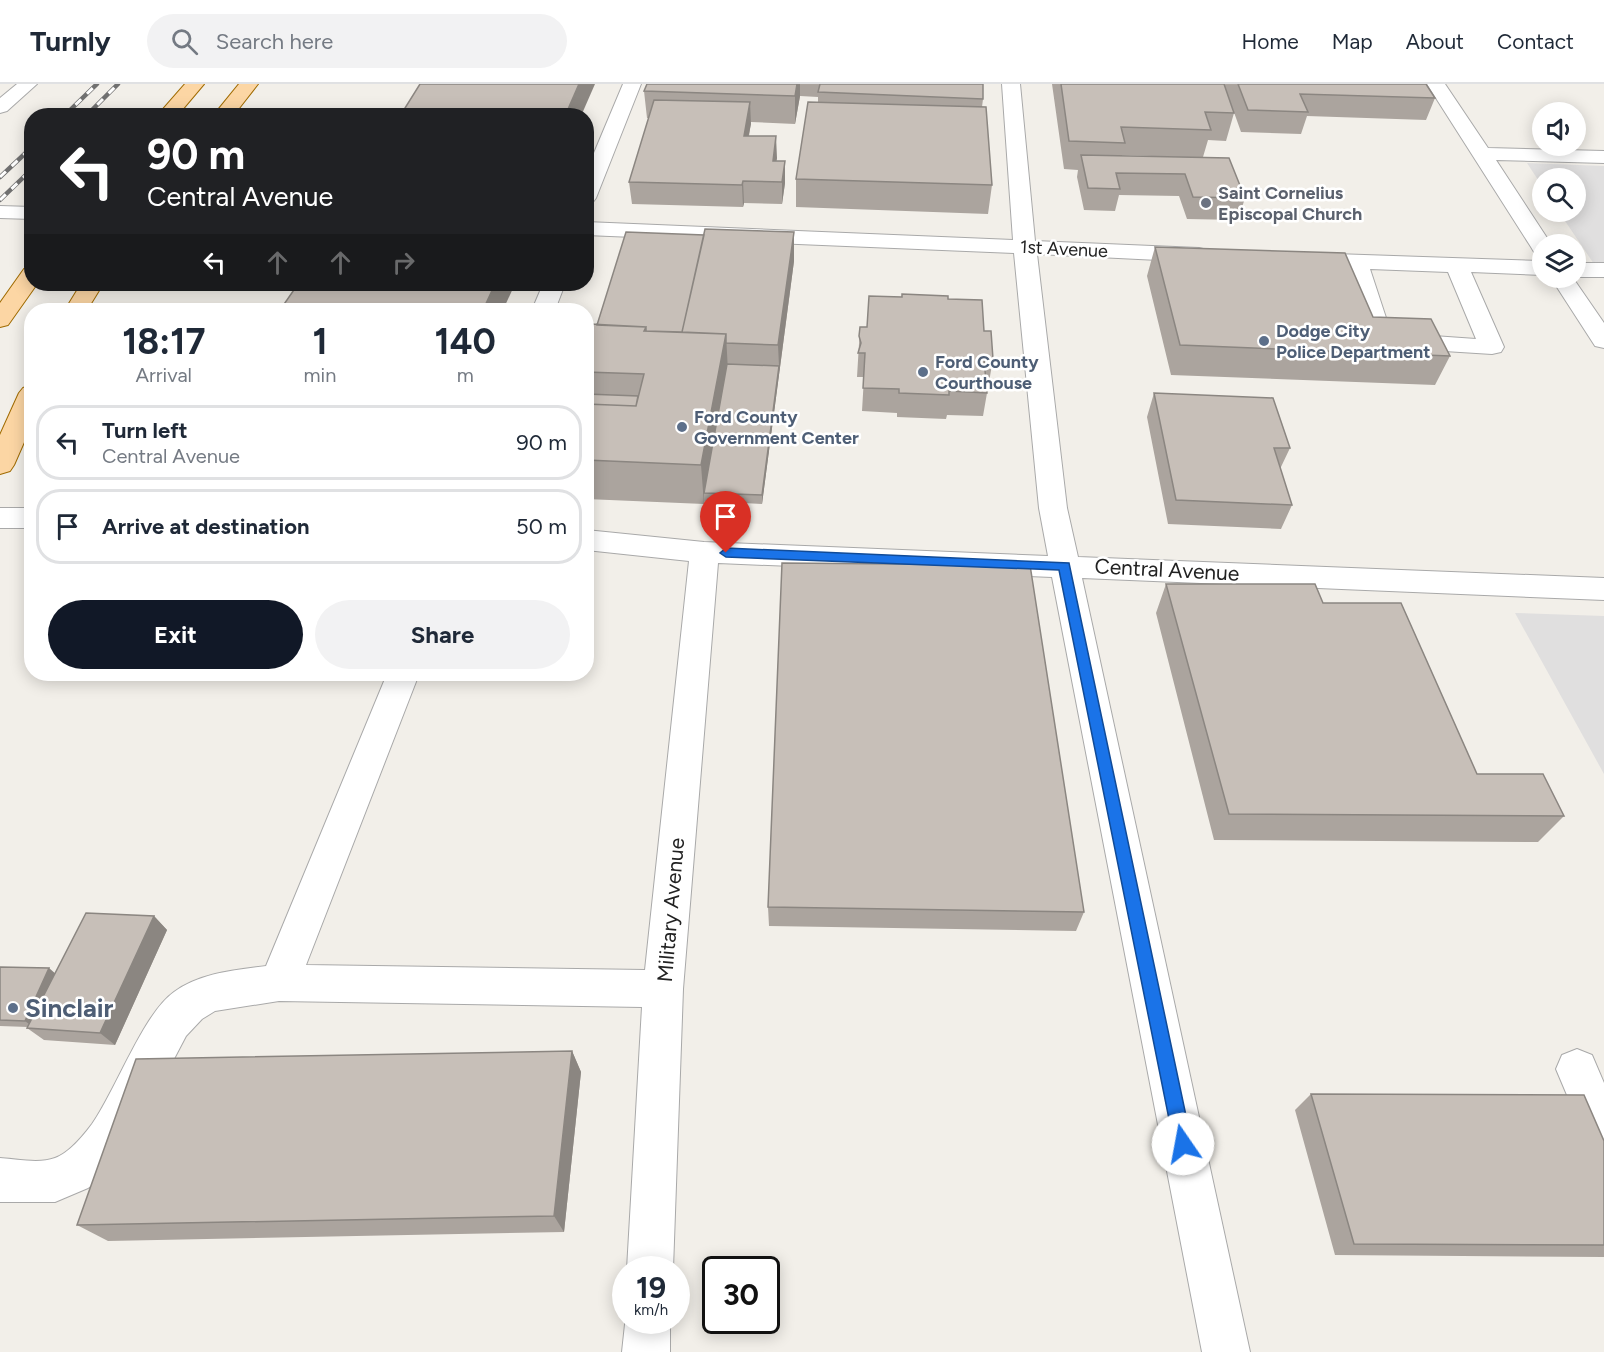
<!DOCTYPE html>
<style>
body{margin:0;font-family:Figtree,sans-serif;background:#f2f2f3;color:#1f2937;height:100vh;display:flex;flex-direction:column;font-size:22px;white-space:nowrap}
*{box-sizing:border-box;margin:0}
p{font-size:20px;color:#747a83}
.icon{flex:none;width:33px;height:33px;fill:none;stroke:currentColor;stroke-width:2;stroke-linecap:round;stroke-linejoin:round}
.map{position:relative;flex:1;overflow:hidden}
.drawer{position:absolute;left:24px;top:219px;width:570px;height:378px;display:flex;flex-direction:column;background:#fff;border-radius:24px;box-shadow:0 3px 15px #0003}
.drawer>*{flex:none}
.top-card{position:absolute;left:24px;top:24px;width:570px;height:183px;border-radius:24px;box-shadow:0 3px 15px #0003;background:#202124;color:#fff;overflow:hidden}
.buttons{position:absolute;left:1532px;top:18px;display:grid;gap:12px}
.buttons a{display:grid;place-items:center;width:54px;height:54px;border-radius:50%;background:#fff;box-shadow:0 3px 15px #0003;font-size:30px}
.speed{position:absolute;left:612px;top:1172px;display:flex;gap:12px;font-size:30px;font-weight:700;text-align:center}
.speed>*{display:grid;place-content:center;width:78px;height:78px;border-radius:50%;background:#fff;box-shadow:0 3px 15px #0003;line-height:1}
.speed small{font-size:15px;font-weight:400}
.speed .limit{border:3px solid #111;border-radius:9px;background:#fff;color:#111}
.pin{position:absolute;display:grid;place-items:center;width:51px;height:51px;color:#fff;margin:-62px -26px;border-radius:50% 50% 50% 0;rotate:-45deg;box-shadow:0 0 6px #0007}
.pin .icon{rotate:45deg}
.me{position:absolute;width:66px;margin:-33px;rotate:348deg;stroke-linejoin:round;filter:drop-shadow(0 0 4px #0008)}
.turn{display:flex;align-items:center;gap:21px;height:126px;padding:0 24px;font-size:27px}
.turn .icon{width:78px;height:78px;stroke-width:2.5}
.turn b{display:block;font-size:42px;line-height:51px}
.lanes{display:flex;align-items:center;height:57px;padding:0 24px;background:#0003;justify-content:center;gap:30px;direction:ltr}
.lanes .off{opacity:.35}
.eta{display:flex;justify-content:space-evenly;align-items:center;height:102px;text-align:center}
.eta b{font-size:36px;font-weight:700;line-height:42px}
.button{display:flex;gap:12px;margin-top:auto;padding:12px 24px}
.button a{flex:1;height:69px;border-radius:36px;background:#111827;color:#fff;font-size:24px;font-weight:700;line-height:69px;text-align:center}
.button a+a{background:#f2f2f3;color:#1f2937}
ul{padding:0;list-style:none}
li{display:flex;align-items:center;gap:18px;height:75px;margin:0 12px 9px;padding:0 12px;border:3px solid #e0e1e3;border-radius:24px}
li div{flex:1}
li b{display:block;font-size:22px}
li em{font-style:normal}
header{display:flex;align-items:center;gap:36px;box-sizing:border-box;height:84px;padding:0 30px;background:#fff;border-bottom:2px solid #e0e1e3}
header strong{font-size:28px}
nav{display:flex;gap:33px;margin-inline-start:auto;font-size:21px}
.search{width:420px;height:54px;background:#f2f2f3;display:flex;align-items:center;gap:15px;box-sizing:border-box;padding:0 21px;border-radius:33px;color:#747a83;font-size:22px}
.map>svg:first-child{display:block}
</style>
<header>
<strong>Turnly</strong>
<div class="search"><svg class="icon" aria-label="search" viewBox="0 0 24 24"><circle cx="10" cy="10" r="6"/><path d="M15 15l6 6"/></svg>Search here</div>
<nav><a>Home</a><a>Map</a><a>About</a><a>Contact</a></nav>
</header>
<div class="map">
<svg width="1604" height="1268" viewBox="0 0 1604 1268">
<rect width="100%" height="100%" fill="#f2efe9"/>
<!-- residential -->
<path fill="#e0dfdf" d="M 1527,79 L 1604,82 L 1604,195 L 1559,128 L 1575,128 L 1575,94 L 1542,94 L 1542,102 Z
M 1515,529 L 1604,532 L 1604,690 Z"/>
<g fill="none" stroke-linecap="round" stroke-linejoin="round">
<!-- minor casing -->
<g stroke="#a9a9a9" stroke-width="2">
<path id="minor" d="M 17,0 L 37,0 L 7,27 L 0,29 L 0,14 Z
M 623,0 L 641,0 L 596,114 L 593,118 L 586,120 L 586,88 Z
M 1002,0 L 1020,0 L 1035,157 L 1199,164 L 1207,166 L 1210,171 L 1207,176 L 1199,178 L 1037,170 L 1067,424 L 1078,473 L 1604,494 L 1604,516 L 1082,494 L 1250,1268 L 1202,1268 L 1052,493 L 718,479 L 683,905 L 673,1185 L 627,1185 L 642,923 L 279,917 L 215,927 L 202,935 L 186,952 L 131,1057 L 104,1092 L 88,1104 L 55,1118 L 0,1118 L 0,1074 C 17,1075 39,1080 55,1074 C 69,1069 83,1052 92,1040 C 116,1006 143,930 174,908 C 200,889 235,886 266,882 L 387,590 L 419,590 L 306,881 L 645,886 L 689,477 L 586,466 L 586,446 L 704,458 L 1048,472 L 1039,424 L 1014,169 L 586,151 L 586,138 L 1013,156 Z
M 1427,0 L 1445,0 L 1488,64 L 1604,67 L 1604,79 L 1496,76 L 1551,160 L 1542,160 L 1542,170 L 1534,168 L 1531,163 Z
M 0,122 L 32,123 L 32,135 L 0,134 Z
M 1305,169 L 1542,177 L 1542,191 L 1471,188 L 1504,263 L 1501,268 L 1492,270 L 1381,263 L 1372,261 L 1369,256 L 1347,184 L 1297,181 L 1294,176 L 1297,171 ZM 1370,185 L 1448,188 L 1476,255 L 1391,249 Z
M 1575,179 L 1604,179 L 1604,193 L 1575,193 Z
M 1551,194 L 1573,194 L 1604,239 L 1604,264 L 1595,262 Z
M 543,200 L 565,200 L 555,226 L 532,226 Z
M 0,424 L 32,424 L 32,444 L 0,444 Z
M 1577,965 L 1592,971 L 1604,999 L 1604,1069 L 1589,1063 L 1556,985 L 1562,971 Z
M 626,1231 L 626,1236 L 670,1236 L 670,1268 L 622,1268 Z"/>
</g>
<!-- major casing -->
<g stroke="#a06b00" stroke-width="2">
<path id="major" d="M 185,0 L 204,0 L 177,32 L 157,32 Z
M 239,0 L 258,0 L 233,32 L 213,32 Z
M 32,183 L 32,200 L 37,200 L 8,241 L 0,243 L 0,219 L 24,185 Z
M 81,200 L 103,200 L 87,226 L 65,226 Z
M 32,301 L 32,340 L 14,381 L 10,387 L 0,390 L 0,351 L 19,309 L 23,304 Z"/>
</g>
<!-- minor -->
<use href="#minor" fill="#fff" fill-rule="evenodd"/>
<!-- major -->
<use href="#major" fill="#fcd6a4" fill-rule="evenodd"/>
<!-- rail casing -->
<g stroke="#707070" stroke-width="4.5">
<path id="rail" d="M 64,32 L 97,0
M 86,32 L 118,0
M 0,93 L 32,63
M 0,116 L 32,85"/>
</g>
<!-- rail -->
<use href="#rail" stroke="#fff" stroke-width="3" stroke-dasharray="8" stroke-linecap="butt"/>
</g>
<!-- wall -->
<path fill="#aba49e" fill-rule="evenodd" d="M 647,0 L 983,0 L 983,15 L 982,23 L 992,101 L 988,130 L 796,123 L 796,95 L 818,18 L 818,13 L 800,12 L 795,40 L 751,38 L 749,52 L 777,74 L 776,77 L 785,77 L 785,99 L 782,120 L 744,119 L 743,123 L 632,120 L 629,98 L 649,34 L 647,34 L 644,7 Z
M 1052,0 L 1224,0 L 1234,29 L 1226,57 L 1208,56 L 1203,73 L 1245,114 L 1238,136 L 1187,135 L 1179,112 L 1119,111 L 1115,127 L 1084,126 L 1077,93 L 1078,86 L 1064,85 ZM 1122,71 L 1181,73 L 1122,72 Z
M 1224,0 L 1426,0 L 1435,14 L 1426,36 L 1307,32 L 1301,50 L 1241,48 Z
M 794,148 L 794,177 L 762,420 L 705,417 L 704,420 L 586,415 L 586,250 L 704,151 Z
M 1155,163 L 1373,233 L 1450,272 L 1435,301 L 1171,291 L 1147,192 Z
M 902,210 L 948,215 L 984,247 L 993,275 L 989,298 L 986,298 L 987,309 L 983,332 L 947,331 L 946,335 L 897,333 L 897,329 L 862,327 L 864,293 L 857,293 L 860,243 L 867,243 L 902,213 Z
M 1154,309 L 1290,364 L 1280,385 L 1292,421 L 1281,445 L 1168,440 L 1147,333 Z
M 1166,500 L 1323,519 L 1477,690 L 1564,732 L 1538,758 L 1214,756 L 1156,529 Z
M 768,823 L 1084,828 L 1076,847 L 769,842 Z
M 154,832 L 167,846 L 115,961 L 44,956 L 27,944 L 28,943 L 0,942 L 0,883 L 55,889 Z
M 572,967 L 581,988 L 564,1148 L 108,1157 L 77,1141 Z
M 1311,1010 L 1604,1057 L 1604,1173 L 1335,1171 L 1295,1026 Z"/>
<!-- shaded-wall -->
<path fill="#8b8681" d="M 579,0 L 595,0 L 581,32 L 565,32 Z
M 797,0 L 800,0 L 800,12 L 795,40 L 795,12 Z
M 750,18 L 751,40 L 744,74 L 744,52 Z
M 776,52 L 777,74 L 773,99 L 773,77 Z
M 785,77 L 785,99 L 782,120 L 782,98 Z
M 743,97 L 744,119 L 743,123 L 742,101 Z
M 794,148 L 794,177 L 762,420 L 762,411 L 779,282 L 778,261 Z
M 495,200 L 515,200 L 503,226 L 483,226 Z
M 726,250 L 728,288 L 704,409 L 704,420 L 701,381 Z
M 154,832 L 167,846 L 115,961 L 100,949 Z
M 49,884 L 57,891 L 33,943 L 25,937 Z
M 572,967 L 581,988 L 564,1148 L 554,1132 Z"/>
<!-- building -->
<path fill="#c7bfb8" stroke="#8b8681" stroke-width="1.5" d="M 420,0 L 579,0 L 565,32 L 400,32 Z
M 647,0 L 797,0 L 795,12 L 644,7 Z
M 820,0 L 983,0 L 983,15 L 818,8 Z
M 1061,0 L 1224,0 L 1234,29 L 1205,28 L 1211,46 L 1121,43 L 1125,59 L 1069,57 Z
M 1238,0 L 1426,0 L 1435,14 L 1300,10 L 1308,28 L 1248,26 Z
M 654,16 L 750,18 L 744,52 L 776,52 L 773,77 L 785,77 L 782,98 L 743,97 L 742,101 L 629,98 Z
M 808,18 L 986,23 L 992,101 L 796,95 Z
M 1081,71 L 1229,74 L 1245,114 L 1193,113 L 1185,90 L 1116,89 L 1120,105 L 1088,104 Z
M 705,145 L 794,148 L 778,261 L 726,259 L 726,250 L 682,248 Z
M 626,148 L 704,151 L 682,248 L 646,247 L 646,243 L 597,241 Z
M 1155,163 L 1345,169 L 1373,233 L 1431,235 L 1450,272 L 1180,261 Z
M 298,200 L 495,200 L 483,226 L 280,226 Z
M 902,210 L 948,212 L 948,215 L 982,216 L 984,247 L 991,247 L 993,275 L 984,275 L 987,309 L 949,307 L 949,311 L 899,309 L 899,305 L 863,304 L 865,269 L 858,269 L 861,259 L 859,252 L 860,243 L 867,243 L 869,212 L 902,213 Z
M 590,240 L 646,243 L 644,247 L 726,250 L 701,381 L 586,376 L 586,320 L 636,322 L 644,290 L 586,288 L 586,250 Z
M 727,280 L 779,282 L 762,411 L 704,409 Z
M 1154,309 L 1273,314 L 1290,364 L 1274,364 L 1292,421 L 1176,416 Z
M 586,310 L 638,312 L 636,322 L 586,320 Z
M 782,479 L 1030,481 L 1084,828 L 768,823 Z
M 1166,500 L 1315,500 L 1323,519 L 1401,519 L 1477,690 L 1543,690 L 1564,732 L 1229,730 Z
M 86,829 L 154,832 L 100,949 L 27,944 Z
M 0,883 L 49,884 L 25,937 L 0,936 Z
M 572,967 L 554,1132 L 77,1141 L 136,975 Z
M 1311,1010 L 1584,1011 L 1604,1057 L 1604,1161 L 1354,1160 Z"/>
<!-- route -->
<path fill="#1a73e8" stroke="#114b97" stroke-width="1.5" d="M 726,464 L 1069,479 L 1192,1060 L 1189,1066 L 1183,1069 L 1177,1066 L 1174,1060 L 1059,486 L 726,473 L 720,469 Z"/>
<!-- markers -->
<circle fill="#6b7280" stroke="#fff" stroke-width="2" cx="1206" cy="119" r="6"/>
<g fill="#5c6f8a" stroke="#fff" stroke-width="2">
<circle cx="1264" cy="257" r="6"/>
<circle cx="923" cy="288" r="6"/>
<circle cx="682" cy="343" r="6"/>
<circle cx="13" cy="924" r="6"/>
</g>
<g text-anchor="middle" stroke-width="5" stroke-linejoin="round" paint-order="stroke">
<!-- far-worship labels -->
<g font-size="18" font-weight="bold" fill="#5b616d" stroke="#fff" text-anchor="start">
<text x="1218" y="115">Saint Cornelius<tspan x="1218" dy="21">Episcopal Church</tspan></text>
</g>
<!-- far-street labels -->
<g font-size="18" fill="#222" stroke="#fff">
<text transform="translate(1064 165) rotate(3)" y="6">1st Avenue</text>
</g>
<!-- far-service labels -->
<g font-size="18" font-weight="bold" fill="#4e5e75" stroke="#fff" text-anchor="start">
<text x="1276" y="253">Dodge City<tspan x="1276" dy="21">Police Department</tspan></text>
<text x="935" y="284">Ford County<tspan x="935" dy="21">Courthouse</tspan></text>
<text x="694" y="339">Ford County<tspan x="694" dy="21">Government Center</tspan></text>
</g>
<!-- street labels -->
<g font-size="21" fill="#222" stroke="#fff">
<text transform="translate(1167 486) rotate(3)" y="7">Central Avenue</text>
<text transform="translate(671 826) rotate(-85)" y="7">Military Avenue</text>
</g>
<!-- near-service labels -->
<g font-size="26" font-weight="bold" fill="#4e5e75" stroke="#fff" text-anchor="start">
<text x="25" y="933">Sinclair</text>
</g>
</g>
</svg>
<div class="buttons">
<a><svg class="icon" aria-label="sound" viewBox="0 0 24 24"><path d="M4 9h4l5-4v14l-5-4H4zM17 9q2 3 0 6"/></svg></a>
<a><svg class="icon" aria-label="search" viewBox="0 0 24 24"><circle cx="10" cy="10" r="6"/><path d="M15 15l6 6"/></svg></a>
<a><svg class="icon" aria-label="layers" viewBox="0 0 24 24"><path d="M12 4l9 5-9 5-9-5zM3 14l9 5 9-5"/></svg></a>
</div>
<div class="speed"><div>19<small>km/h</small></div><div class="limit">30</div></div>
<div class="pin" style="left:726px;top:469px;background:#d93025"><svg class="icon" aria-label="arrive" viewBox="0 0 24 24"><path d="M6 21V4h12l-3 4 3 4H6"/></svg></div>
<svg class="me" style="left:1183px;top:1060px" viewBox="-20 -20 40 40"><circle r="19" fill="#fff"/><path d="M0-13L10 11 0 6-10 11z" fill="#1a73e8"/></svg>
<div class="top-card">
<div class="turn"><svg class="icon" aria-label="left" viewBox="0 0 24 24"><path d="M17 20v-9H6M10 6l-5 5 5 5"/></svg><div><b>90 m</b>Central Avenue</div></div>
<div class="lanes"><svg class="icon" aria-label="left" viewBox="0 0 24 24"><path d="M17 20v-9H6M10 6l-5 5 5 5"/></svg><svg class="icon off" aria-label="ahead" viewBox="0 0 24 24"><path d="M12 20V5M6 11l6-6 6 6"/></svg><svg class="icon off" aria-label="ahead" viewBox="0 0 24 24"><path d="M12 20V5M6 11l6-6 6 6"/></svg><svg class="icon off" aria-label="right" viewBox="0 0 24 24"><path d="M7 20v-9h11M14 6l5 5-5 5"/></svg></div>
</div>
<section class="drawer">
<div class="eta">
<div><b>18:17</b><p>Arrival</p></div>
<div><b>1</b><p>min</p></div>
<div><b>140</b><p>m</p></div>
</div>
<ul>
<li><svg class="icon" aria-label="left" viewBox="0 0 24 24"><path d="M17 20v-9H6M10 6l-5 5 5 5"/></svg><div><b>Turn left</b><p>Central Avenue</p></div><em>90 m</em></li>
<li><svg class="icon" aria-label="arrive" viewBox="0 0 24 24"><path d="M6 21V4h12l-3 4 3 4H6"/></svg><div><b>Arrive at destination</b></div><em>50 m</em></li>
</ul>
<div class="button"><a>Exit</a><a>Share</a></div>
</section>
</div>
